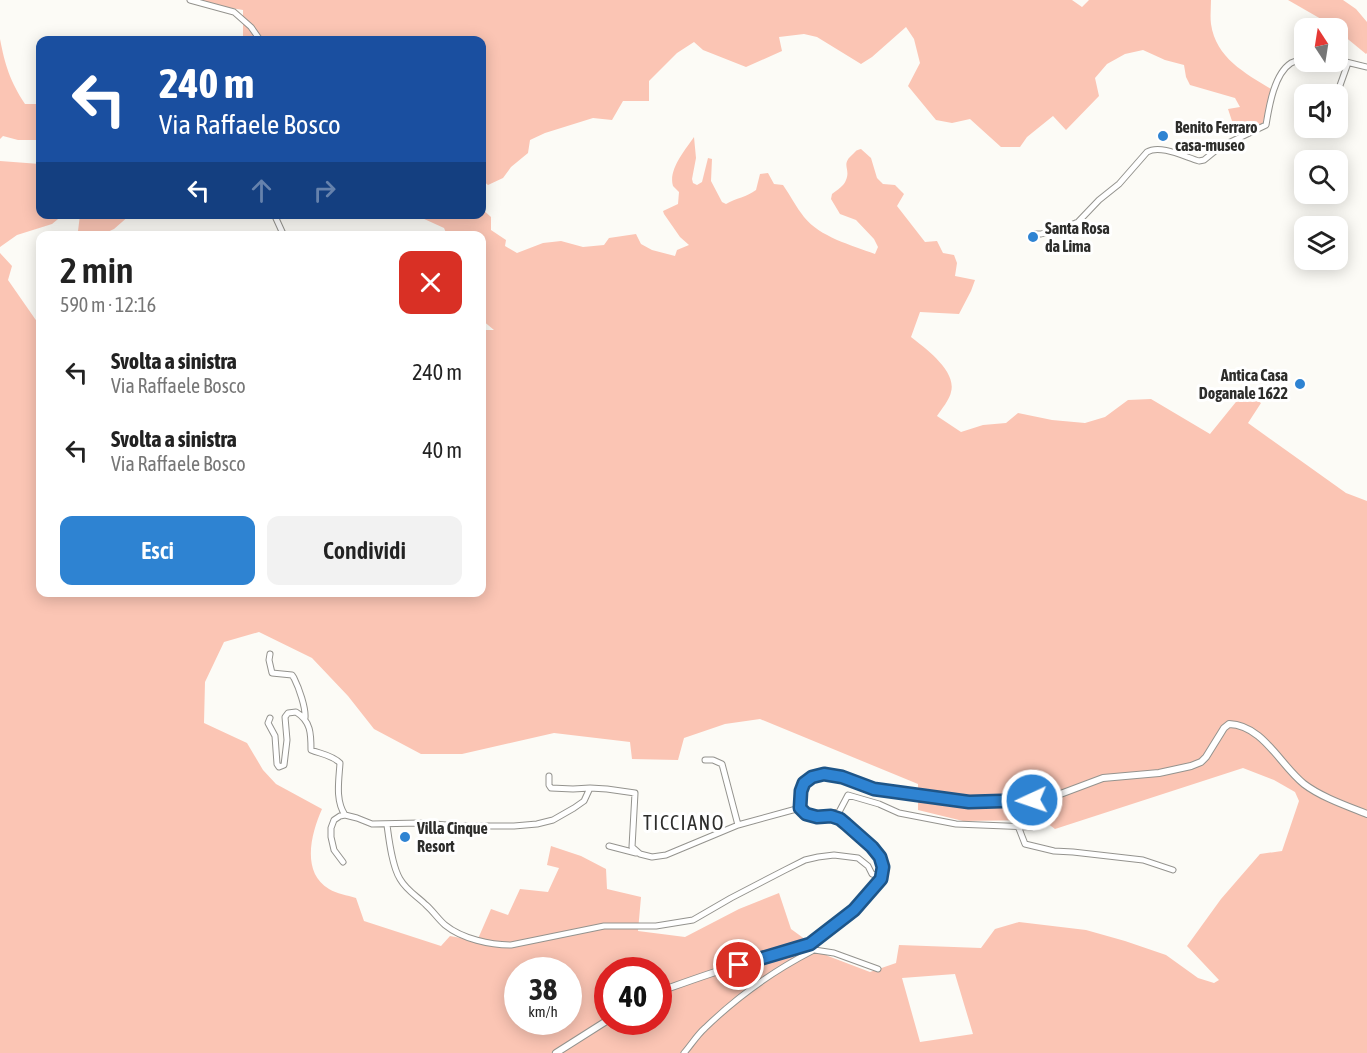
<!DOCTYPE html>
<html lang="it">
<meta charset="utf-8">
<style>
body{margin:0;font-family:"Asap Condensed",sans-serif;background:#f2f2f2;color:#222;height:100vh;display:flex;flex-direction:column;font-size:22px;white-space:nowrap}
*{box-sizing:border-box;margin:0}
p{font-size:20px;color:#767676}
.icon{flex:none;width:33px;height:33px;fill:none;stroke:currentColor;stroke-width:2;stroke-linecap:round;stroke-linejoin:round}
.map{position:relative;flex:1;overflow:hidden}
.panel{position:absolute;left:36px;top:231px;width:450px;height:366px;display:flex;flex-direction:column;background:#fff;border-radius:12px;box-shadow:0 3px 15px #0003}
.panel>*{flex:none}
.top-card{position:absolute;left:36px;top:36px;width:450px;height:183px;border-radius:12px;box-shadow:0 3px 15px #0003;background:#1a4fa0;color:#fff;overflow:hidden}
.needle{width:39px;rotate:348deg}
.controls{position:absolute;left:1294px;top:18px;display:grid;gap:12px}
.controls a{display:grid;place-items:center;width:54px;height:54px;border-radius:12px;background:#fff;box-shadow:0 3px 15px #0003;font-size:30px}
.speed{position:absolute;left:504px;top:957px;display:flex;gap:12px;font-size:30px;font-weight:700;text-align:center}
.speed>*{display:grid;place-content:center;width:78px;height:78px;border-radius:50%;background:#fff;box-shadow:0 3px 15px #0003;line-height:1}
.speed small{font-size:15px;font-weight:400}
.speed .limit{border:9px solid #d22;background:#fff;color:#111}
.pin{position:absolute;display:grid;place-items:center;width:51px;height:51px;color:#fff;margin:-26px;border:3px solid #fff;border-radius:50%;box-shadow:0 2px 6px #0007}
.me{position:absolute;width:66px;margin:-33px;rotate:267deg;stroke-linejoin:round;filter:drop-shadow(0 0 4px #0008)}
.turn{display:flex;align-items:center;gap:21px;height:126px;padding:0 24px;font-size:27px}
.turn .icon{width:78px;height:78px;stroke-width:2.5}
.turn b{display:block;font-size:42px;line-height:51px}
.lanes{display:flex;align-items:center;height:57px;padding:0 24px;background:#0003;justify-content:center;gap:30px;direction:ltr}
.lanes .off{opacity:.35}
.round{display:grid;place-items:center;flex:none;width:63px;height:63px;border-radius:12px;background:#f2f2f2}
.summary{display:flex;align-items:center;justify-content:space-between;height:102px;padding:0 24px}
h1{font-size:36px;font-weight:600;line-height:45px}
.cta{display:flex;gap:12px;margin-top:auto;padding:12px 24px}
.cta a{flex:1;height:69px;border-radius:12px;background:#2e83d2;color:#fff;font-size:24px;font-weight:600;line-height:69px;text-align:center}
.cta a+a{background:#f2f2f2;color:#222}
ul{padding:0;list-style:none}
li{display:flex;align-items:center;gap:18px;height:78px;padding:0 24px}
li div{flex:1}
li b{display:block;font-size:22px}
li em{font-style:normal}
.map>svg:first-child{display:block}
</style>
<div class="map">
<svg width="1367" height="1053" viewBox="0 0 1367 1053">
<rect width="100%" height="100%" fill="#fcfbf6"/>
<!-- green -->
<path fill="#fbc5b4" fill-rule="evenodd" d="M 199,0 L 1072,0 L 1082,7 L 1089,0 L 1211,0 C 1211,8 1210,16 1211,24 C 1216,58 1245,73 1271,89 L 1262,126 L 1237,136 L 1228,109 L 1240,107 L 1235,98 L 1190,85 L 1186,77 L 1184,65 L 1165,60 L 1143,50 L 1125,54 L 1107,64 L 1095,78 L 1099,96 L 1066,130 L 1053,116 L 1027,137 L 1020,147 L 1001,147 L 970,119 L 952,123 L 936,120 L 908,86 L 920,63 L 914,39 L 906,27 L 872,57 L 861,64 L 817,37 L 804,34 L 779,37 L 782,51 L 746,67 L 703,50 L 694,42 L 677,53 L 649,81 L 649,101 L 623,101 L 612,120 L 593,118 L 545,133 L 530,140 L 528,153 L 511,167 L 503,178 L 488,185 L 482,180 L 482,40 L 243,40 L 243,10 L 212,5 Z
M 1288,0 L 1343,0 L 1356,9 L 1367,22 L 1367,53 L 1366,54 L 1338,31 L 1338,28 L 1335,28 L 1328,23 Z
M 0,39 C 5,65 10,81 25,104 L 40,104 L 40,140 L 18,140 L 3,136 L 0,139 Z
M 694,137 L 696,158 L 692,179 L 693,183 L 697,185 L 702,182 L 708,158 L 712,159 L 711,181 L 722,202 L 726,204 C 736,198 747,197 756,190 L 760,174 L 768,173 L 774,184 L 783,185 C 790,195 796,207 804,217 C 820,237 851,245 875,254 L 878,247 L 874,239 L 856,220 L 840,214 L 831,199 L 832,194 C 837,190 844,186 846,180 C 851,168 840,165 853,154 C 858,149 855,151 861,149 L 871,158 L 877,178 L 883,184 L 895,185 L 904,194 L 897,206 L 925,242 L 937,241 L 943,253 L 954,255 L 957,263 L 955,276 L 975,280 L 971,291 L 959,314 L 920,312 L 911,337 C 925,348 957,371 951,392 C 950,399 941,410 937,416 L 961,432 L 983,425 L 1006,423 L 1018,413 L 1052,420 L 1085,423 L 1105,417 L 1128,400 L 1151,399 L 1210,434 L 1244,392 L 1261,403 L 1248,423 L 1346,493 L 1367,501 L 1367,1053 L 0,1053 L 0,253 L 12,266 L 8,280 L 40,326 L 40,592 L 482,592 L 482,330 L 494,330 L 482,320 L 482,236 L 447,235 L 444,228 L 422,218 L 419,215 L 482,214 L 482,209 L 491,217 L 491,230 L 506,240 L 505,246 L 517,253 L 543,243 L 561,241 L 583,247 L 604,245 L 609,238 L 636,234 L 641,244 L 652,250 L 675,256 L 677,250 L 689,245 L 680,237 L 664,214 L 663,211 L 678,204 L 679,192 L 673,186 C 668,170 685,150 694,137 ZM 259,632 L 312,658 L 348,696 L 374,729 L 421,754 L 462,754 L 554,733 L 630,742 L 632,759 L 678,760 L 684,738 L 725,724 L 760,719 L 918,784 L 918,810 L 963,821 L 1043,820 L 1055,829 L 1243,768 L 1274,780 L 1295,792 L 1299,801 L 1282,851 L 1260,854 L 1221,899 L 1187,946 L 1219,980 L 1214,983 L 1198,978 L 1166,955 L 1125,941 L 1086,930 L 1019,922 L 995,929 L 981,948 L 899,945 L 896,963 L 870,972 L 828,956 L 791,929 L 779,893 L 739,909 L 685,937 L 638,931 L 641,897 L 607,889 L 606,869 L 581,856 L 551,846 L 547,865 L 559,868 L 548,892 L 520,889 L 508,915 L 491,909 L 477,941 L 450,936 L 441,946 L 364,921 L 356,898 C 347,895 337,894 329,889 C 301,872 311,834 322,809 L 276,784 L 263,770 L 247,743 L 204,723 L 205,682 L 224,642 ZM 518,970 L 568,970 L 568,1022 L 518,1022 ZM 608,970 L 658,970 L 658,1022 L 608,1022 ZM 955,974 L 973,1034 L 920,1042 L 902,978 Z
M 0,161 L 40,164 L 40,183 L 38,187 L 40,189 L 40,214 L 63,215 L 52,224 L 17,235 L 0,247 Z
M 80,215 L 80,214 L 130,215 L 114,229 L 101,235 L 80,235 L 78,231 Z"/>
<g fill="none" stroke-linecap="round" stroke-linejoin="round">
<!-- minor casing -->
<g stroke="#94938e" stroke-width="7">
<path id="minor" d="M 190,0 L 234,12 L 251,27 L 260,40
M 1338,60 L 1367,67
M 1338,99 L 1338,91 L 1348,63
M 1338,100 L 1341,122 L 1340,129
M 274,214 L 284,236
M 1035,234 L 1041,234 L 1066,227 L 1078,222 L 1099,200 L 1119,184 L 1147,152 C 1160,144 1185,157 1199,161 L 1204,160 L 1220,147 L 1266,125 C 1269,107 1274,74 1291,63 C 1295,61 1301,60 1305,59
M 270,654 L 269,660 L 272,673 L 292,675 L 294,678 C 299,688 306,708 305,718
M 270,718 L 268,723 L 275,736 L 277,764 L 279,767 L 284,765 L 287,740 L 285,717 L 288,713 L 296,712 C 311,721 311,734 311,750 C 321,754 332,755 340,763 C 339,780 335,800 345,815
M 705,760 L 713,760 L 722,764 L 738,825
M 549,776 L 549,785 L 551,788 L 573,789 L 590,788
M 825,814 L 839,812 L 848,795 L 879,804 L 899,813 L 956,824 L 1031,827
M 387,825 C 389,840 392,866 400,879 C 407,891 417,896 426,905 C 433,911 438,919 445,925 C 462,939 491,945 511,945 L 604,926 L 656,926 L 693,920 L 731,898 L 785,870 L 805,860 L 818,857 L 834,855 L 858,858 L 868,866 L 872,874 L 881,876
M 1018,826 L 1025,844 L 1054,851 L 1073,852 L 1143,860 L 1173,870
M 609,846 L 636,853
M 343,862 L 334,850 L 331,837 L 331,828 L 334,820 L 340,816 L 345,815 L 357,818 L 372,824 L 420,823 L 460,826 L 514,826 L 537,824 L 553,820 L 574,808 L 584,801 L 590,788 L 607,789 L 635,793 L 632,847 L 640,854 L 652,857 L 666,855 L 738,825 L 800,808
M 808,949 L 834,953 L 878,969
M 684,1053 C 691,1045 697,1035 705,1028 C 736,998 773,971 812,951"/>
</g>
<!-- tertiary casing -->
<g stroke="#94938e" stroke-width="8">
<path id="tertiary" d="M 658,992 C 686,982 713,972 741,964 C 761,959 789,953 808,945 C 813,943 818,938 823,935 C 842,921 855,910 870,891 C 879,881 888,869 879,855 C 873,847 847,822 838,818 C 823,812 813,822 800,808 L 801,791 L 804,783 L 812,777 L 824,774 L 841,777 L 874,788 L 969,802 L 1047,799 L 1103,778 L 1159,773 L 1191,766 L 1201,762 L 1206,757 L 1224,728 L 1229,724 C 1263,725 1280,765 1304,784 C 1321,797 1347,806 1367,814
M 556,1053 L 608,1020"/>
</g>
<!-- minor -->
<use href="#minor" stroke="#fff" stroke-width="5"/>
<!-- tertiary -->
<use href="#tertiary" stroke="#fff" stroke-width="6"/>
</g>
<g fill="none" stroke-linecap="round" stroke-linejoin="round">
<!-- route casing -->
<g stroke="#1e5588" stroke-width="15">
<path id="route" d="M 739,965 L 810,944 L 854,910 L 881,879 L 883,867 L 880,857 L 872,847 L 846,824 L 840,819 L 831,816 L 817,817 L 806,814 L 800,808 L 801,791 L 804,783 L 812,777 L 824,774 L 842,777 L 874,789 L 969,802 L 1032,800"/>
</g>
<!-- route -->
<use href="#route" stroke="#2e83d2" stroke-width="10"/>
</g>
<!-- markers -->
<g fill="#2e83d2" stroke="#fff" stroke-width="2">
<circle cx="1163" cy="136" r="6"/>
<circle cx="1033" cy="237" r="6"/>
<circle cx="1300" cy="384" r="6"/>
<circle cx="405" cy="837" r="6"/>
</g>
<g text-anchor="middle" stroke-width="6" stroke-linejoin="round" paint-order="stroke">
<!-- poi labels -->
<g font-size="16" font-weight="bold" fill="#2d2d2b" stroke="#fff" text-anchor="start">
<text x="1175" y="133">Benito Ferraro<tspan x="1175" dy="18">casa-museo</tspan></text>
<text x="1045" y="234">Santa Rosa<tspan x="1045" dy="18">da Lima</tspan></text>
<text x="1288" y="381" text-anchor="end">Antica Casa<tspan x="1288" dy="18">Doganale 1622</tspan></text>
<text x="417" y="834">Villa Cinque<tspan x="417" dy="18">Resort</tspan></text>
</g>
<!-- quarter labels -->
<g font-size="20" letter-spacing="1.5" fill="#2d2d2b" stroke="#fff">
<text x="684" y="830">TICCIANO</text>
</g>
</g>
</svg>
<div class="controls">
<a><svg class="needle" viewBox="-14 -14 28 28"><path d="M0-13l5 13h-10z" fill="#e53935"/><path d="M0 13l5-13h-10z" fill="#767676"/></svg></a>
<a><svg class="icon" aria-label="sound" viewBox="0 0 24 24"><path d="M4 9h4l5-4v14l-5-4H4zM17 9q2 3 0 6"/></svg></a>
<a><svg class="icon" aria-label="search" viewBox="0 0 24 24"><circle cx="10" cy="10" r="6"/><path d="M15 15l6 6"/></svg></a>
<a><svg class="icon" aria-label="layers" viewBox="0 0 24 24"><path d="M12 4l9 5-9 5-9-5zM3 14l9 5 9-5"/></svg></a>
</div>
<div class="speed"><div>38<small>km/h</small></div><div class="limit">40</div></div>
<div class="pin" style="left:739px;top:965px;background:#d93025"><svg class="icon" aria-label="arrive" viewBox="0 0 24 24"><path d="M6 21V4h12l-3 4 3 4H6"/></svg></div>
<svg class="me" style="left:1032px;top:800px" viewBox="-20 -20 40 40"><circle r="17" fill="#2e83d2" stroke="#fff" stroke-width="3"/><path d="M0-11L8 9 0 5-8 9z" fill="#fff"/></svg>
<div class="top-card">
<div class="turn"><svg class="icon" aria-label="left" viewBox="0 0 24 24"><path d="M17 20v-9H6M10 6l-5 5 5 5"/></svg><div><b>240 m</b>Via Raffaele Bosco</div></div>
<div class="lanes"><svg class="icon" aria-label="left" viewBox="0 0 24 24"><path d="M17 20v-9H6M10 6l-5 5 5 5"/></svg><svg class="icon off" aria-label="ahead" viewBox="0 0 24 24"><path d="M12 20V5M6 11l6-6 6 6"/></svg><svg class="icon off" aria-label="right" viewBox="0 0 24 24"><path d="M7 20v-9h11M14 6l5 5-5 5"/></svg></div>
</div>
<section class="panel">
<div class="summary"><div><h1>2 min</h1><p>590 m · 12:16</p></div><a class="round" style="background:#d93025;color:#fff"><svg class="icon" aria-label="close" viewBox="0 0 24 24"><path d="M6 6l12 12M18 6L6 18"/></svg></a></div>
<ul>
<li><svg class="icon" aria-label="left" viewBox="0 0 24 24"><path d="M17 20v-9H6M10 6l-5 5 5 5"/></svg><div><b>Svolta a sinistra</b><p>Via Raffaele Bosco</p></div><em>240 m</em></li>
<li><svg class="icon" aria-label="left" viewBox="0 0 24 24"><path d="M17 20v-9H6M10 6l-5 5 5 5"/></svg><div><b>Svolta a sinistra</b><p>Via Raffaele Bosco</p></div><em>40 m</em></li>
</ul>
<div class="cta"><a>Esci</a><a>Condividi</a></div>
</section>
</div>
